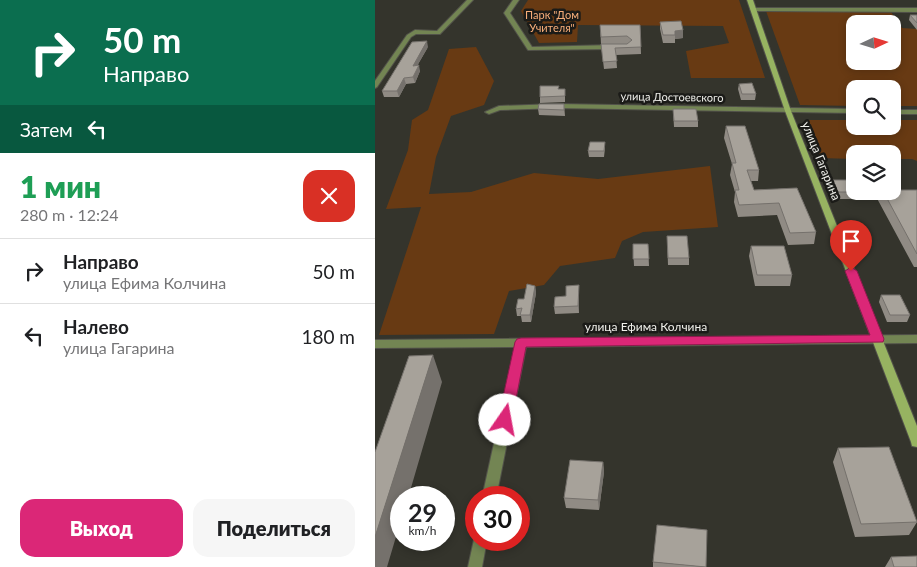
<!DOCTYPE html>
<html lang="ru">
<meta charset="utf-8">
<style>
body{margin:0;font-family:Lato,sans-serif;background:#f6f6f6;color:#202124;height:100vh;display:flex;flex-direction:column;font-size:19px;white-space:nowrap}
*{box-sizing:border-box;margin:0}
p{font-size:16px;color:#757577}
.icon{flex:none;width:28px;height:28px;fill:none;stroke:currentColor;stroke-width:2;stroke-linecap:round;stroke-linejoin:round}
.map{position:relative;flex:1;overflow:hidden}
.side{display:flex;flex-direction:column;background:#fff;width:375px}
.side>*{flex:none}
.top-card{background:#0b6e4f;color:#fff;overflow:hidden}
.needle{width:32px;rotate:86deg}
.tools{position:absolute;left:471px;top:15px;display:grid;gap:10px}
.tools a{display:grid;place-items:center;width:55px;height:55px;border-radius:10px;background:#fff;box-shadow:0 2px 8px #0003;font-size:25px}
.speed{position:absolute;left:15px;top:486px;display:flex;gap:10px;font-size:25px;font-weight:700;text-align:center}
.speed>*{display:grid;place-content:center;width:65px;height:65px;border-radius:50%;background:#fff;box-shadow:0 2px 8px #0003;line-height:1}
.speed small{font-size:12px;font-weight:400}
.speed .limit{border:8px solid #d22;background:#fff;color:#111}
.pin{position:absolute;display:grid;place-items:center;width:42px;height:42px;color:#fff;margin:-51px -21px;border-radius:50% 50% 50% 0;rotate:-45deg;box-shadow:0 0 5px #0007}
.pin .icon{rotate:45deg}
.me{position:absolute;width:55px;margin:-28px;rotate:12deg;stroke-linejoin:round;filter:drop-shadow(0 0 4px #0008)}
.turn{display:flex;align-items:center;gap:18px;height:105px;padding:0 20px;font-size:22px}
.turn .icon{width:65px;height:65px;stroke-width:2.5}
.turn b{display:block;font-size:35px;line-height:42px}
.then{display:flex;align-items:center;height:48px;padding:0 20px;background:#0003;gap:10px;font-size:19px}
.round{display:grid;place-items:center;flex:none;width:52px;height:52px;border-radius:15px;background:#f6f6f6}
.headline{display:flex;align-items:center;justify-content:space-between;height:85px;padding:0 20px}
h1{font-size:30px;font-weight:800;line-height:38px;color:#1e9e55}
.cta{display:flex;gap:10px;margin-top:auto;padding:10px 20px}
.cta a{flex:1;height:58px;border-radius:15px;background:#db2777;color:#fff;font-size:20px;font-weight:800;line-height:58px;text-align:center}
.cta a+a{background:#f6f6f6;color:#202124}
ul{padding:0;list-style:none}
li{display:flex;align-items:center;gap:15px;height:65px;padding:0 20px;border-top:1px solid #e0e0e0}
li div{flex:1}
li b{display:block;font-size:19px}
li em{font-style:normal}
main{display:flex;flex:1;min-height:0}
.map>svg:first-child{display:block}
</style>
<main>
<section class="side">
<div class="top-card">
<div class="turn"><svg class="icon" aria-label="right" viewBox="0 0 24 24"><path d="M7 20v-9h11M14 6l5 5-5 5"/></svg><div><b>50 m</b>Направо</div></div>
<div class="then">Затем<svg class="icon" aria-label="left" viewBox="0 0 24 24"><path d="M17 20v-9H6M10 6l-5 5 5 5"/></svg></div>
</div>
<div class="headline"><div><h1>1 мин</h1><p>280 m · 12:24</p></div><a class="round" style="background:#d93025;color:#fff"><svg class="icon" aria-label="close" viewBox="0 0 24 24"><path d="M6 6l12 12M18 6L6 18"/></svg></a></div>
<ul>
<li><svg class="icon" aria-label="right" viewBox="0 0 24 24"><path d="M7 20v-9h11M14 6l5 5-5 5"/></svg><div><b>Направо</b><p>улица Ефима Колчина</p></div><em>50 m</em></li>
<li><svg class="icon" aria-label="left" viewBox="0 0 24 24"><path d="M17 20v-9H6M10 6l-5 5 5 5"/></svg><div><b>Налево</b><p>улица Гагарина</p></div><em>180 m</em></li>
</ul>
<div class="cta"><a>Выход</a><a>Поделиться</a></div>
</section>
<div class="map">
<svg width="542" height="567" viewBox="0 0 542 567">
<rect width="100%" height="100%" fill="#34342c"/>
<!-- green -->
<path fill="#683a13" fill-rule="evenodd" d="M 153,0 L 364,0 L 390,78 L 316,78 L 311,51 L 354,43 L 348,26 L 203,25 L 202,42 L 164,43 L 146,11 Z
M 391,11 L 516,12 L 527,28 L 542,29 L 542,106 L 518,106 L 518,89 L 480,89 L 480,106 L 425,105 ZM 480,24 L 518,24 L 518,61 L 480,61 Z
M 101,47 L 119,81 L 109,105 L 76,116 L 61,157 L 54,194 L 96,192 L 159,173 L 223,179 L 335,166 L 343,227 L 268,232 L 247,241 L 240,258 L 185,266 L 169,285 L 134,291 L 119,334 L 4,335 L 46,207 L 11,209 L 33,150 L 37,120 L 53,110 L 74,49 Z
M 430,120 L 480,120 L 480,126 L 518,126 L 518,120 L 542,120 L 542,161 L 537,159 L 518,159 L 518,154 L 480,154 L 480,159 L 445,158 Z"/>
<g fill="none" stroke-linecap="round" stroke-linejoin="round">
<!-- street casing -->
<g stroke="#52524a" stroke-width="2">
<path id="street" d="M 92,0 L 98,0 L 65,34 L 41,34 L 36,37 L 2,87 L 0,88 L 0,81 L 32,35 L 40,30 L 62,31 Z
M 138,0 L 144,0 L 135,13 L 157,47 L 238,45 L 241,47 L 238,49 L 153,50 L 129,13 Z
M 376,8 L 542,8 L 542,12 L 378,11 L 375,9 Z
M 182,104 L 480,109 L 480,113 L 182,108 L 125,110 L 114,114 L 110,112 L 124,106 Z
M 518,110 L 542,110 L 542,114 L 518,114 Z
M 542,335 L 542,343 L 151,347 L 121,498 L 107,498 L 140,347 L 0,348 L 0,340 Z
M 100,535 L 101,535 L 101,540 L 112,540 L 107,567 L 93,567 Z"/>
</g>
<!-- secondary casing -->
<g stroke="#52524a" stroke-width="2">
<path id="secondary" d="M 372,0 L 378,0 L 416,111 L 542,426 L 542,447 L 537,446 L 536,442 L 410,111 Z"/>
</g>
<!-- street -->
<use href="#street" fill="#738553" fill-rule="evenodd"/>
<!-- secondary -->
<use href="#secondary" fill="#97b361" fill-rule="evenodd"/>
</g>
<!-- wall -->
<path fill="#908b84" d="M 535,15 L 542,15 L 542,30 L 534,20 Z
M 285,22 L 308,30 L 308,38 L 300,39 L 300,43 L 288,43 L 285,29 Z
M 225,25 L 265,25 L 266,54 L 241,55 L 242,68 L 229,69 L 226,44 L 252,43 L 226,44 Z
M 474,30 L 480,30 L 480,46 L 478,46 L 472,36 Z
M 53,47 L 42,66 L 45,71 L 40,83 L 31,84 L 24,97 L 9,97 L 7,91 Z
M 364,84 L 381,94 L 380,100 L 366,100 L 363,89 Z
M 184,89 L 190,89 L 190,102 L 165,103 L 165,97 Z
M 189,104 L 190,116 L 164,115 L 163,109 Z
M 298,109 L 323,121 L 323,127 L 299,127 Z
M 351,126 L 384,170 L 383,181 L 376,181 L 379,190 L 422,188 L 441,232 L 439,244 L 413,245 L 402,215 L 363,217 L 359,202 L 360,192 L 355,175 L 357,164 L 349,138 Z
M 230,142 L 230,148 L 229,157 L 214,157 L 213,151 Z
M 458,180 L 484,192 L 482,199 L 461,199 L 456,187 Z
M 521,190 L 542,190 L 542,267 L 539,267 L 498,191 L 518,191 Z
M 292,236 L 314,258 L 314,265 L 293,265 Z
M 258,244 L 273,244 L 274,266 L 259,266 Z
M 376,246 L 417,275 L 415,286 L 380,286 L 374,256 Z
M 160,286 L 161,293 L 156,322 L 147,322 L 146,316 L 142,316 L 141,309 Z
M 204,292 L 204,313 L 180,314 L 179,307 L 191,296 Z
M 506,295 L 535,315 L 532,322 L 512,322 L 504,302 Z
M 463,448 L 542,522 L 534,535 L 480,537 L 458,462 Z
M 228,462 L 229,472 L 224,510 L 191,508 L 189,498 Z
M 516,557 L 542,567 L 510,567 Z
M 278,562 L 331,567 L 278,567 Z"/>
<!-- shaded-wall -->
<path fill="#75716c" d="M 308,30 L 308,38 L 300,39 L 300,31 Z
M 52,41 L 53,47 L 39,71 L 38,66 Z
M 44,65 L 45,71 L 40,83 L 38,77 Z
M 29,78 L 31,84 L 24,97 L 22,91 Z
M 204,285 L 204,313 L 203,306 Z
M 160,286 L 161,293 L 156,322 L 155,315 Z
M 58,355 L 67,382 L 33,498 L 26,498 L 26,520 L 12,567 L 0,567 L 0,537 Z
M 228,462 L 229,472 L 224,510 L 223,500 Z"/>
<!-- building -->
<path fill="#a7a29a" stroke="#75716c" d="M 535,15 L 542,15 L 542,23 Z
M 306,21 L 308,30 L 300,31 L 300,35 L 288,35 L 285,22 Z
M 225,25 L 265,25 L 266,47 L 240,48 L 242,61 L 228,62 L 226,44 L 252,44 L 257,40 L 252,36 L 226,37 Z
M 474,30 L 480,30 L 480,40 L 479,40 Z
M 52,41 L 38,66 L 44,65 L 38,77 L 29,78 L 22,91 L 7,91 L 37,42 Z
M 377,83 L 381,94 L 367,94 L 364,84 Z
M 165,86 L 184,86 L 183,89 L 190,89 L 190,96 L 165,97 Z
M 164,104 L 189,104 L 189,110 L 163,109 Z
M 298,109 L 321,109 L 323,121 L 299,121 Z
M 351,126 L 370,126 L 384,170 L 372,170 L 379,190 L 422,188 L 441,232 L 415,233 L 404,203 L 364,205 L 360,190 L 364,190 L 357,163 L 361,163 Z
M 215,142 L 230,142 L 229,151 L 213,151 Z
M 486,152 L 500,152 L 501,154 L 487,154 Z
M 458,180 L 479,180 L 480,182 L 480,191 L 484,191 L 484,192 L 463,192 Z
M 518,184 L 521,190 L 542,190 L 542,254 L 508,191 L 518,191 Z
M 292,236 L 312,236 L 314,258 L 293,258 Z
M 258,244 L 273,244 L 274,259 L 258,259 Z
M 376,246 L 409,246 L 417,275 L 382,275 Z
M 152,284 L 160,286 L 155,315 L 145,315 L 147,308 L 141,309 L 143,299 L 149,299 Z
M 204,285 L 203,306 L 179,307 L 180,297 L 191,296 L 191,286 Z
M 506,295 L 525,295 L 535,315 L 515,315 Z
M 58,355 L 0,537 L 0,452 L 34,356 Z
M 514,447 L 542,522 L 486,524 L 463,448 Z
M 195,460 L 228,462 L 223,500 L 189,498 Z
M 282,525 L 332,530 L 331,567 L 278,562 Z
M 542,556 L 542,567 L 519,567 L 516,557 Z"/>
<!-- route -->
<path fill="#db2777" stroke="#8e194d" d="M 476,267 L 482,271 L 509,339 L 508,342 L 151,347 L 137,420 L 135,424 L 130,426 L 125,424 L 123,420 L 140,342 L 142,339 L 146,338 L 495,335 L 470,271 Z"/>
<g text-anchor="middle" stroke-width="5" stroke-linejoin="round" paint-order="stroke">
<!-- far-park labels -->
<g font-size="11" fill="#f7ae7a" stroke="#1b1b18">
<text x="177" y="19">Парк "Дом<tspan x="177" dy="13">Учителя"</tspan></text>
</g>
<!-- far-street labels -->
<g font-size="11" fill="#efefea" stroke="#1b1b18">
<text transform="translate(297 97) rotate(1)" y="4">улица Достоевского</text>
</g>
<!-- street labels -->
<g font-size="12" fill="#efefea" stroke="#1b1b18">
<text transform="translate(446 161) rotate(68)" y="4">улица Гагарина</text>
<text x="271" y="331">улица Ефима Колчина</text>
</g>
</g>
</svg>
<div class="tools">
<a><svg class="needle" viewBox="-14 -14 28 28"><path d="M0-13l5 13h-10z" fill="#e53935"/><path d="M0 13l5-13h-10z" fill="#757577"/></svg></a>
<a><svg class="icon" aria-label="search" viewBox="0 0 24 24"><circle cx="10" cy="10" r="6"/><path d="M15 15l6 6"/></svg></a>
<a><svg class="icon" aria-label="layers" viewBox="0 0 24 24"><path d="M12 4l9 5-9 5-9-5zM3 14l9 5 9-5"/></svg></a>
</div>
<div class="speed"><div>29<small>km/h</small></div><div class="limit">30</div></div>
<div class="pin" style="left:476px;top:271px;background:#d93025"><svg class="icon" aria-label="arrive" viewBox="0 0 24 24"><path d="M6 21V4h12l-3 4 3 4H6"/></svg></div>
<svg class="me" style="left:130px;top:420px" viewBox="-20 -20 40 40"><circle r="19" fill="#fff"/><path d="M0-13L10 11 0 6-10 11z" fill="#db2777"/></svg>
</div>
</main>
